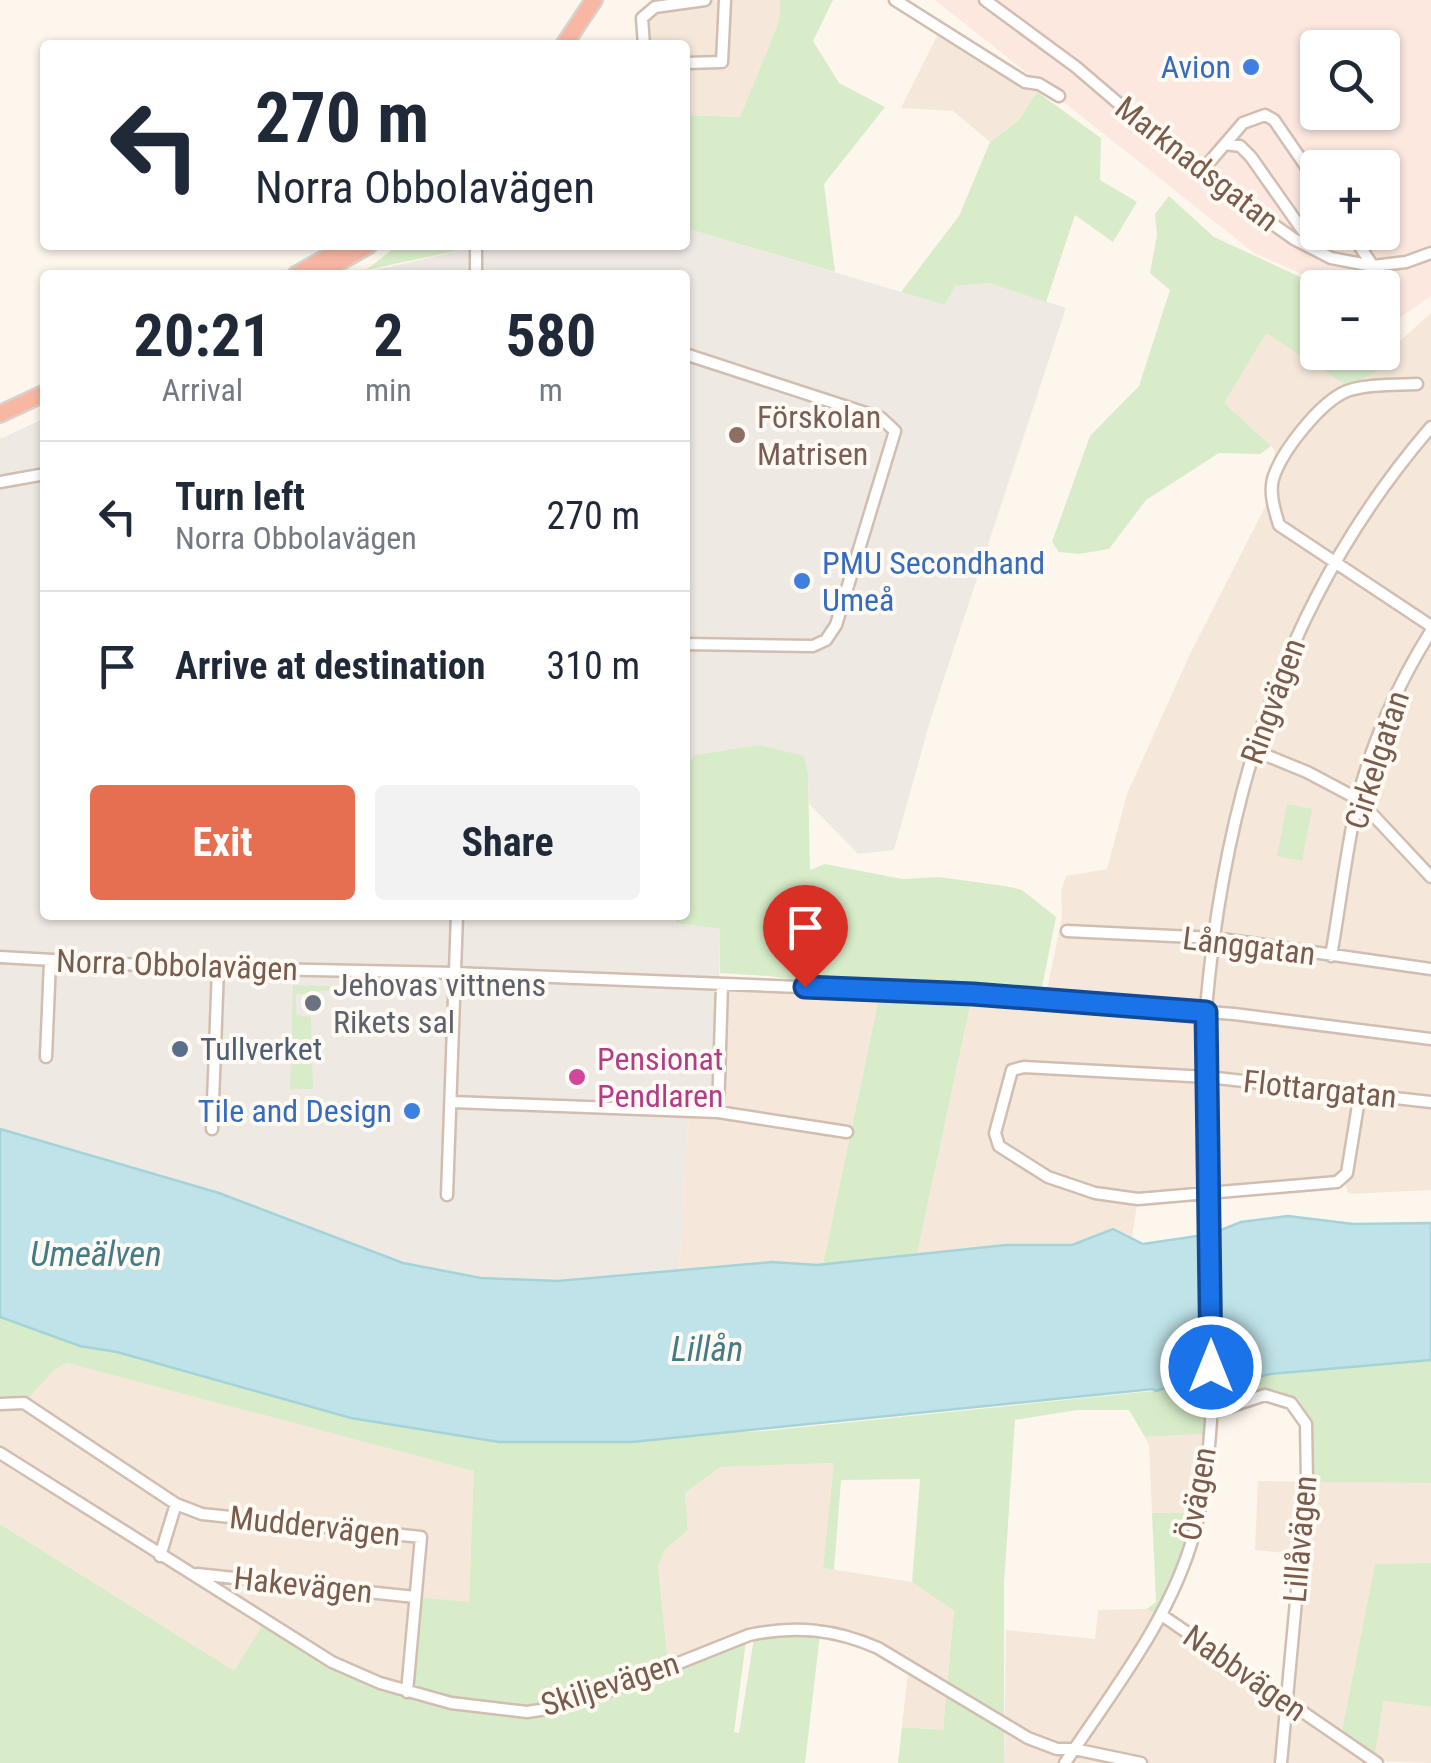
<!DOCTYPE html>
<meta charset="utf-8">
<style>
body{margin:0;font-family:"Roboto Condensed",sans-serif;background:#f2f2f3;color:#1f2937;height:100vh;display:flex;flex-direction:column;font-size:38px;white-space:nowrap}
*{box-sizing:border-box;margin:0}
p{font-size:32px;color:#747a83}
.icon{flex:none;width:55px;height:55px;fill:none;stroke:currentColor;stroke-width:2;stroke-linecap:round;stroke-linejoin:round}
.map{position:relative;flex:1;overflow:hidden}
.panel{position:absolute;left:40px;top:270px;width:650px;height:650px;display:flex;flex-direction:column;background:#fff;border-radius:10px;box-shadow:0 2px 8px #0004}
.panel>*{flex:none}
.top-card{position:absolute;left:40px;top:40px;width:650px;height:210px;border-radius:10px;box-shadow:0 2px 8px #0004;background:#fff;color:#1f2937;overflow:hidden}
.tools{position:absolute;left:1300px;top:30px;display:grid;gap:20px}
.tools a{display:grid;place-items:center;width:100px;height:100px;border-radius:10px;background:#fff;box-shadow:0 2px 8px #0004;font-size:50px}
.pin{position:absolute;display:grid;place-items:center;width:85px;height:85px;color:#fff;margin:-102px -42px;border-radius:50% 50% 50% 0;rotate:-45deg;box-shadow:0 0 10px #0007}
.pin .icon{rotate:45deg}
.me{position:absolute;width:110px;margin:-55px;rotate:0deg;stroke-linejoin:round;filter:drop-shadow(0 0 8px #0008)}
.turn{display:flex;align-items:center;gap:35px;height:210px;padding:0 50px;font-size:45px}
.turn .icon{width:130px;height:130px;stroke-width:2.5}
.turn b{display:block;font-size:70px;line-height:85px}
.eta{display:flex;justify-content:space-evenly;align-items:center;height:170px;text-align:center}
.eta b{font-size:60px;font-weight:700;line-height:70px}
.action{display:flex;gap:20px;margin-top:auto;padding:20px 50px}
.action a{flex:1;height:115px;border-radius:10px;background:#e76f51;color:#fff;font-size:40px;font-weight:700;line-height:115px;text-align:center}
.action a+a{background:#f2f2f3;color:#1f2937}
ul{padding:0;list-style:none}
li{display:flex;align-items:center;gap:30px;height:150px;padding:0 50px;border-top:2px solid #e0e1e3}
li div{flex:1}
li b{display:block;font-size:38px}
li em{font-style:normal}
.map>svg:first-child{display:block}
</style>
<div class="map">
<svg width="1431" height="1763" viewBox="0 0 1431 1763">
<rect width="100%" height="100%" fill="#fdf6ec"/>
<!-- residential -->
<path fill="#f5e8da" d="M 705,0 L 780,0 L 779,21 L 740,117 L 685,115 L 685,45 L 637,45 L 642,18 L 655,7 Z
M 939,32 L 1037,92 L 1019,120 L 990,142 L 953,111 L 901,108 Z
M 1431,313 L 1431,1190 L 1349,1194 L 1343,1180 L 1138,1199 L 1132,1238 L 1113,1229 L 1072,1245 L 1006,1245 L 917,1254 L 973,994 L 1045,999 L 1062,917 L 1061,891 L 1066,876 L 1107,869 L 1127,794 L 1190,654 L 1267,503 L 1275,450 L 1223,403 L 1266,332 L 1349,387 Z
M 726,989 L 880,991 L 823,1264 L 679,1271 L 689,1111 Z
M 67,1363 L 475,1471 L 469,1602 L 407,1692 L 234,1672 L 0,1524 L 0,1404 L 24,1403 L 54,1370 Z
M 1203,1434 L 1193,1513 L 1152,1513 L 1149,1445 L 1145,1437 Z
M 835,1463 L 823,1568 L 912,1582 L 954,1611 L 943,1730 L 902,1727 L 909,1661 L 857,1634 L 834,1628 L 798,1625 L 771,1627 L 668,1662 L 658,1568 L 665,1550 L 688,1530 L 685,1493 L 720,1467 Z
M 1258,1481 L 1431,1483 L 1431,1563 L 1375,1565 L 1340,1739 L 1366,1756 L 1364,1763 L 1004,1763 L 1006,1630 L 1095,1639 L 1098,1610 L 1147,1609 L 1283,1705 L 1303,1555 L 1255,1550 Z
M 1382,1701 L 1431,1707 L 1431,1763 L 1374,1761 Z"/>
<!-- commercial -->
<path fill="#fde8e0" fill-rule="evenodd" d="M 935,0 L 1431,0 L 1431,296 L 1400,318 L 1383,310 L 1382,288 L 1332,287 L 1254,253 ZM 1318,48 L 1382,48 L 1382,112 L 1318,112 ZM 1318,168 L 1382,168 L 1382,232 L 1318,232 Z"/>
<!-- industrial -->
<path fill="#efe9e4" d="M 685,228 L 945,305 L 955,286 L 989,283 L 1066,308 L 931,718 L 894,850 L 858,854 L 809,804 L 808,775 L 759,745 L 694,755 L 685,771 L 685,275 L 355,275 L 484,245 L 685,245 Z
M 45,418 L 45,915 L 676,915 L 676,923 L 720,929 L 718,1112 L 689,1111 L 679,1271 L 558,1281 L 481,1278 L 403,1263 L 219,1193 L 0,1129 L 0,439 Z"/>
<!-- green -->
<path fill="#d8ecc9" d="M 780,0 L 833,0 L 813,41 L 839,83 L 885,107 L 824,184 L 835,272 L 685,228 L 685,115 L 740,117 L 779,21 Z
M 1037,92 L 1101,138 L 1100,180 L 1137,202 L 1113,242 L 1075,215 L 1046,302 L 989,283 L 955,286 L 945,305 L 901,292 L 959,216 L 990,142 L 1019,120 Z
M 1169,196 L 1214,237 L 1322,287 L 1318,288 L 1318,352 L 1371,353 L 1381,369 L 1349,387 L 1266,333 L 1224,403 L 1271,446 L 1260,454 L 1219,453 L 1146,500 L 1109,549 L 1079,554 L 1059,552 L 1052,542 L 1090,436 L 1139,386 L 1170,290 L 1150,273 L 1157,235 L 1155,214 Z
M 398,245 L 484,245 L 366,270 Z
M 759,745 L 804,756 L 808,775 L 810,870 L 825,864 L 902,879 L 939,877 L 1005,886 L 1022,890 L 1056,917 L 1041,992 L 974,988 L 917,1254 L 823,1264 L 880,992 L 769,976 L 720,973 L 720,929 L 676,923 L 676,915 L 685,915 L 685,771 L 694,755 Z
M 1287,804 L 1312,809 L 1302,861 L 1277,856 Z
M 293,985 L 331,986 L 331,990 L 320,991 L 319,994 L 296,994 L 296,1015 L 311,1017 L 313,1089 L 290,1089 Z
M 0,1317 L 80,1346 L 117,1352 L 350,1418 L 499,1442 L 764,1431 L 1163,1390 L 1183,1382 L 1192,1374 L 1206,1377 L 1203,1434 L 1145,1437 L 1129,1410 L 1077,1410 L 1015,1420 L 1004,1584 L 1004,1763 L 898,1763 L 902,1727 L 943,1730 L 954,1611 L 912,1582 L 920,1479 L 841,1480 L 834,1570 L 823,1568 L 834,1463 L 720,1467 L 685,1493 L 688,1530 L 665,1550 L 658,1567 L 668,1662 L 746,1641 L 734,1732 L 739,1733 L 754,1638 L 820,1634 L 805,1763 L 0,1763 L 0,1524 L 234,1671 L 266,1620 L 332,1662 L 406,1692 L 415,1597 L 469,1602 L 474,1471 L 67,1363 L 54,1370 L 24,1403 L 0,1404 Z
M 1431,1360 L 1431,1483 L 1307,1482 L 1306,1424 L 1291,1403 L 1265,1395 L 1210,1413 L 1215,1378 L 1250,1374 L 1254,1378 L 1270,1374 Z
M 1152,1513 L 1193,1513 L 1178,1569 L 1158,1616 L 1147,1609 L 1156,1602 Z
M 1431,1563 L 1431,1707 L 1383,1701 L 1374,1761 L 1377,1763 L 1364,1763 L 1366,1756 L 1340,1740 L 1375,1564 Z"/>
<!-- water -->
<path fill="#bfe3e8" stroke="#a5d3da" stroke-width="2.5" d="M 0,1129 L 219,1193 L 403,1263 L 481,1278 L 558,1281 L 772,1262 L 817,1265 L 1006,1245 L 1072,1245 L 1113,1229 L 1143,1244 L 1211,1234 L 1241,1222 L 1288,1216 L 1353,1224 L 1431,1223 L 1431,1360 L 1270,1374 L 1254,1378 L 1250,1374 L 1240,1379 L 1192,1374 L 1183,1382 L 1156,1391 L 1153,1389 L 632,1442 L 499,1442 L 351,1418 L 117,1352 L 80,1346 L 0,1317 Z"/>
<g fill="none" stroke-linecap="round" stroke-linejoin="round">
<!-- minor casing -->
<g stroke="#d1beb0" stroke-width="15">
<path id="minor" d="M 895,0 L 1025,82 L 1039,84 L 1059,96
M 985,0 L 1076,67 L 1200,173 L 1294,239 L 1331,258 L 1373,266 L 1406,262 L 1431,253
M 644,45 L 642,18 L 655,7 L 705,0
M 685,63 L 722,62 L 725,0
M 1225,144 L 1240,146 L 1251,157 L 1315,248
M 1200,173 L 1243,123 L 1265,115 L 1274,120 L 1318,184
M 1350,232 L 1373,266
M 476,275 L 476,245
M 685,354 L 881,418 L 895,431 L 836,625 L 826,640 L 813,646 L 685,644
M 1417,384 C 1395,385 1368,384 1347,391 C 1320,402 1281,452 1273,479 C 1269,494 1275,511 1279,525 L 1431,626
M 0,482 L 45,474
M 1253,750 L 1307,772 L 1358,799 L 1431,877
M 1067,931 L 1215,938 L 1431,969
M 1331,956 C 1340,905 1346,852 1357,802 C 1371,743 1399,682 1431,631
M 0,957 L 176,967 L 455,973 L 973,994 L 1234,1014 L 1431,1039
M 46,1057 L 50,961
M 1360,1093 L 1347,1173 L 1337,1182 L 1138,1199 L 1095,1193 L 1048,1177 L 999,1146 L 995,1133 L 1012,1070 L 1024,1067 L 1208,1077 L 1431,1102
M 453,1102 L 718,1112 L 847,1132
M 718,1112 L 722,985
M 212,1129 L 218,968
M 447,1195 L 457,915
M 0,1404 L 24,1403 L 176,1504 L 202,1514 L 421,1537 L 407,1692
M 1210,1413 L 1265,1395 L 1291,1403 L 1306,1424 L 1307,1482 L 1281,1763
M 0,1453 L 332,1662 L 380,1683 L 451,1703 L 527,1712 L 547,1709 L 591,1698 L 749,1635 C 795,1625 835,1629 878,1648 L 1028,1738 L 1057,1749 L 1074,1749 L 1141,1763
M 160,1556 L 176,1504
M 197,1574 L 415,1597
M 1163,1616 L 1377,1763
M 1065,1763 C 1113,1690 1170,1620 1194,1534 C 1222,1429 1212,1297 1208,1189 C 1206,1151 1209,1113 1208,1076 C 1208,1053 1204,1030 1206,1008 C 1225,791 1287,594 1431,427"/>
</g>
<!-- highway casing -->
<g stroke="#dad1cd" stroke-width="20">
<path id="highway" d="M 564,45 L 594,0
M 296,275 L 348,245
M 317,275 L 369,245
M 0,414 L 45,393"/>
</g>
<!-- minor -->
<use href="#minor" stroke="#fff" stroke-width="10"/>
<!-- highway -->
<use href="#highway" stroke="#f7b7a3" stroke-width="15"/>
</g>
<g fill="none" stroke-linecap="round" stroke-linejoin="round">
<!-- route casing -->
<g stroke="#114b97" stroke-width="25">
<path id="route" d="M 805,987 L 973,994 L 1206,1012 L 1211,1367"/>
</g>
<!-- route -->
<use href="#route" stroke="#1a73e8" stroke-width="18"/>
</g>
<!-- markers -->
<g fill="#3f7fe0" stroke="#fffaf3" stroke-width="4">
<circle cx="1251" cy="67" r="10"/>
<circle cx="802" cy="581" r="10"/>
<circle cx="412" cy="1111" r="10"/>
</g>
<circle fill="#8d6e63" stroke="#fffaf3" stroke-width="4" cx="737" cy="435" r="10"/>
<circle fill="#6b7280" stroke="#fffaf3" stroke-width="4" cx="313" cy="1003" r="10"/>
<circle fill="#5c6f8a" stroke="#fffaf3" stroke-width="4" cx="180" cy="1049" r="10"/>
<circle fill="#d1479c" stroke="#fffaf3" stroke-width="4" cx="577" cy="1077" r="10"/>
<g text-anchor="middle" stroke-width="8" stroke-linejoin="round" paint-order="stroke">
<!-- shop labels -->
<g font-size="32" fill="#366cbe" stroke="#fffaf3" text-anchor="end">
<text x="1231" y="78">Avion</text>
<text x="822" y="574" text-anchor="start">PMU Secondhand<tspan x="822" dy="37">Umeå</tspan></text>
<text x="392" y="1122">Tile and Design</text>
</g>
<!-- street labels -->
<g font-size="32" fill="#7a5c4d" stroke="#fffaf3">
<text transform="translate(1197 164) rotate(38)" y="11">Marknadsgatan</text>
<text transform="translate(1273 701) rotate(-70)" y="11">Ringvägen</text>
<text transform="translate(1377 760) rotate(-72)" y="11">Cirkelgatan</text>
<text transform="translate(1249 946) rotate(7)" y="11">Långgatan</text>
<text transform="translate(177 965) rotate(2)" y="11">Norra Obbolavägen</text>
<text transform="translate(1320 1089) rotate(6)" y="11">Flottargatan</text>
<text transform="translate(1197 1494) rotate(-80)" y="11">Övägen</text>
<text transform="translate(315 1526) rotate(6)" y="11">Muddervägen</text>
<text transform="translate(1300 1539) rotate(-85)" y="11">Lillåvägen</text>
<text transform="translate(303 1585) rotate(6)" y="11">Hakevägen</text>
<text transform="translate(1245 1673) rotate(35)" y="11">Nabbvägen</text>
<text transform="translate(610 1684) rotate(-18)" y="11">Skiljevägen</text>
</g>
<!-- education labels -->
<g font-size="32" fill="#785e54" stroke="#fffaf3" text-anchor="start">
<text x="757" y="428">Förskolan<tspan x="757" dy="37">Matrisen</tspan></text>
</g>
<!-- worship labels -->
<g font-size="32" fill="#5b616d" stroke="#fffaf3" text-anchor="start">
<text x="333" y="996">Jehovas vittnens<tspan x="333" dy="37">Rikets sal</tspan></text>
</g>
<!-- service labels -->
<g font-size="32" fill="#4e5e75" stroke="#fffaf3" text-anchor="start">
<text x="200" y="1060">Tullverket</text>
</g>
<!-- hotel labels -->
<g font-size="32" fill="#b23c85" stroke="#fffaf3" text-anchor="start">
<text x="597" y="1070">Pensionat<tspan x="597" dy="37">Pendlaren</tspan></text>
</g>
<!-- water labels -->
<g font-size="35" font-style="italic" fill="#437c86" stroke="#fffaf3">
<text x="96" y="1266">Umeälven</text>
<text x="707" y="1361">Lillån</text>
</g>
</g>
</svg>
<div class="tools">
<a><svg class="icon" aria-label="search" viewBox="0 0 24 24"><circle cx="10" cy="10" r="6"/><path d="M15 15l6 6"/></svg></a>
<a>+</a>
<a>−</a>
</div>
<div class="pin" style="left:805px;top:987px;background:#d93025"><svg class="icon" aria-label="arrive" viewBox="0 0 24 24"><path d="M6 21V4h12l-3 4 3 4H6"/></svg></div>
<svg class="me" style="left:1211px;top:1367px" viewBox="-20 -20 40 40"><circle r="17" fill="#1a73e8" stroke="#fff" stroke-width="3"/><path d="M0-11L8 9 0 5-8 9z" fill="#fff"/></svg>
<div class="top-card">
<div class="turn"><svg class="icon" aria-label="left" viewBox="0 0 24 24"><path d="M17 20v-9H6M10 6l-5 5 5 5"/></svg><div><b>270 m</b>Norra Obbolavägen</div></div>
</div>
<section class="panel">
<div class="eta">
<div><b>20:21</b><p>Arrival</p></div>
<div><b>2</b><p>min</p></div>
<div><b>580</b><p>m</p></div>
</div>
<ul>
<li><svg class="icon" aria-label="left" viewBox="0 0 24 24"><path d="M17 20v-9H6M10 6l-5 5 5 5"/></svg><div><b>Turn left</b><p>Norra Obbolavägen</p></div><em>270 m</em></li>
<li><svg class="icon" aria-label="arrive" viewBox="0 0 24 24"><path d="M6 21V4h12l-3 4 3 4H6"/></svg><div><b>Arrive at destination</b></div><em>310 m</em></li>
</ul>
<div class="action"><a>Exit</a><a>Share</a></div>
</section>
</div>
